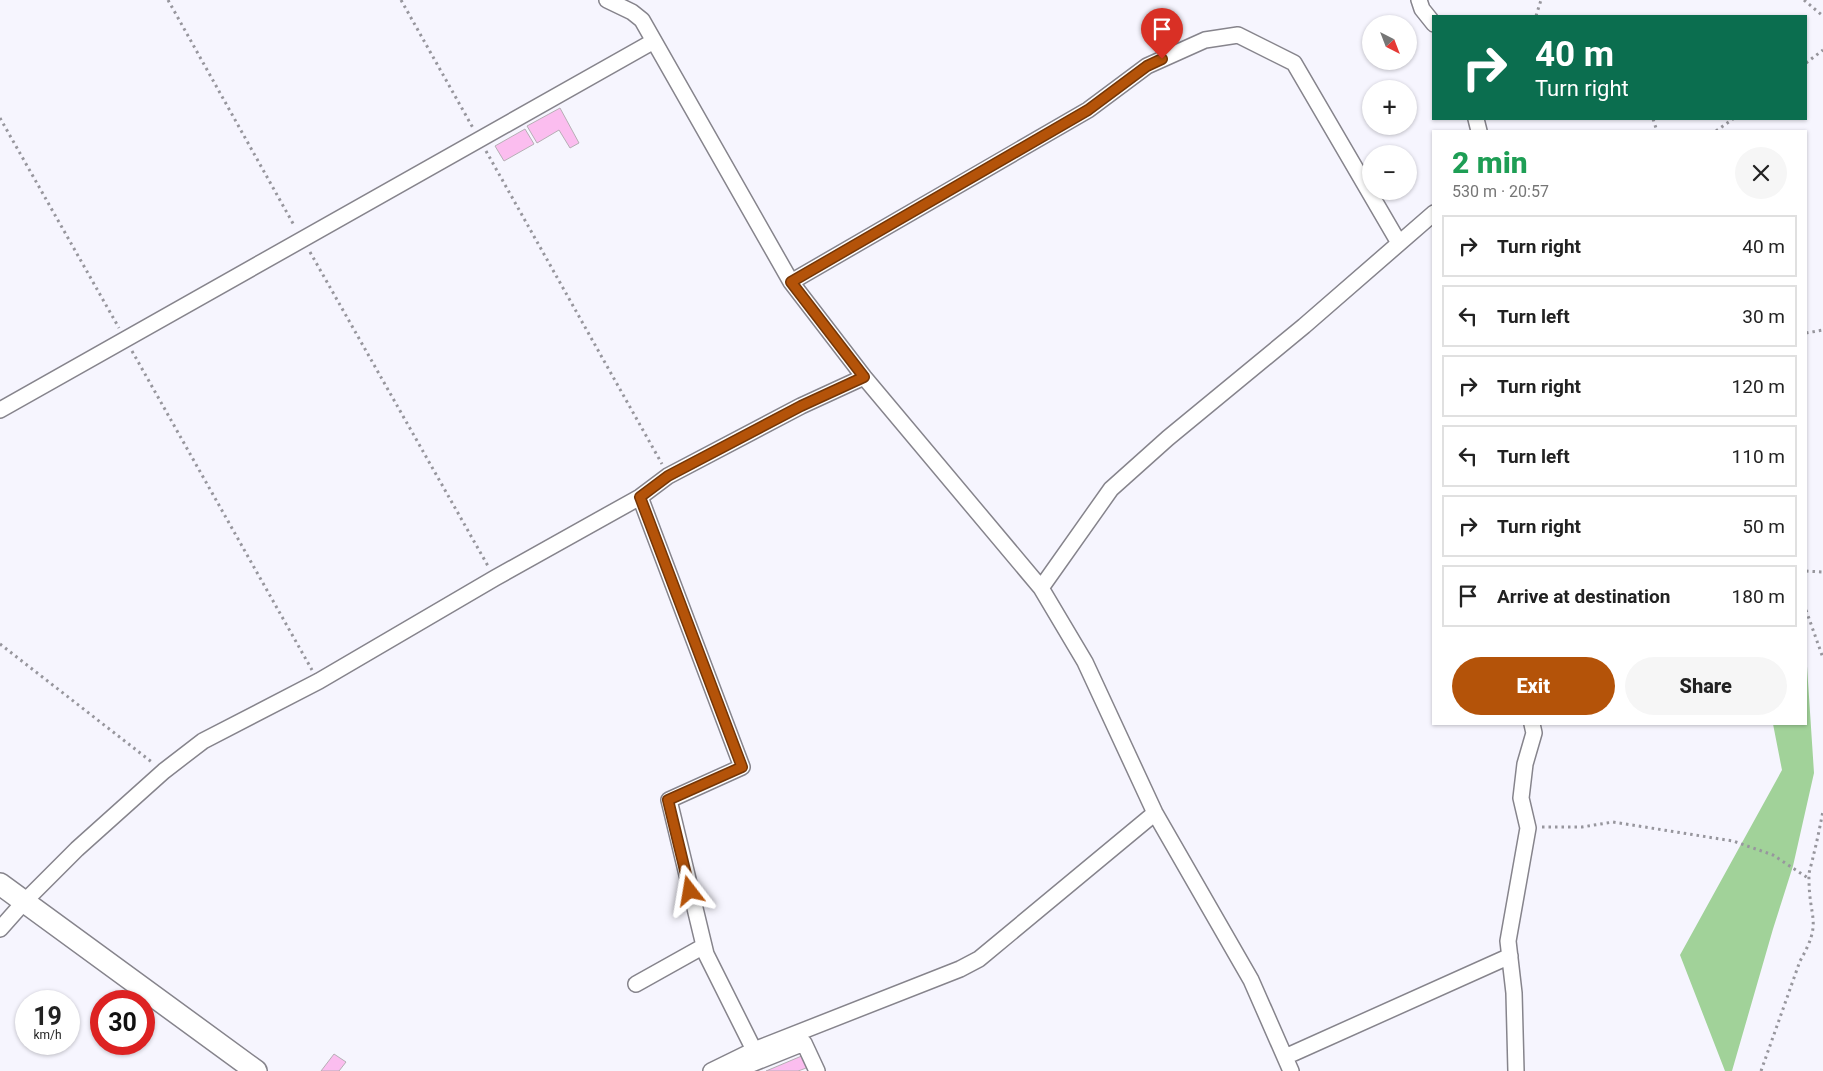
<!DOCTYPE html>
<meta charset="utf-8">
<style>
body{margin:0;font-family:Roboto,sans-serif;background:#f6f6f6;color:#222;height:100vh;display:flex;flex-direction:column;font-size:19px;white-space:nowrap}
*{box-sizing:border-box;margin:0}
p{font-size:16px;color:#767676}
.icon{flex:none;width:28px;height:28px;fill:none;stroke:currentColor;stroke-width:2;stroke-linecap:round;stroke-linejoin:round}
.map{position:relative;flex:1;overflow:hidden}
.drawer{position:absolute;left:1432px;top:130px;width:375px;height:595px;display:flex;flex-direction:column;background:#fff;border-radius:0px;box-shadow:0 1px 4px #0004}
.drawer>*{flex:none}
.banner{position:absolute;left:1432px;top:15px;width:375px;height:105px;border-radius:0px;box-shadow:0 1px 4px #0004;background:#0b6e4f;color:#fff;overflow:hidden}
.needle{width:32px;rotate:138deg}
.buttons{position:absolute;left:1362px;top:15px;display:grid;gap:10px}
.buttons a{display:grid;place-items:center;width:55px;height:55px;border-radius:50%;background:#fff;box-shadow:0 1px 4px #0004;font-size:25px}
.speed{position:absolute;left:15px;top:990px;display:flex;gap:10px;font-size:25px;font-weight:700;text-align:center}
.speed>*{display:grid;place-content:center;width:65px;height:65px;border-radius:50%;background:#fff;box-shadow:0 1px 4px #0004;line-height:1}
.speed small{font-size:12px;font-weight:400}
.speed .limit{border:8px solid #d22;background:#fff;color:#111}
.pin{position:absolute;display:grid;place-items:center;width:42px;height:42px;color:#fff;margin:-51px -21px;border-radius:50% 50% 50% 0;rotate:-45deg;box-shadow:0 0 5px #0007}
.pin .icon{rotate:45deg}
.me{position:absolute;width:55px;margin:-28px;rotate:346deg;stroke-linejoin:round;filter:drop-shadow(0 0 4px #0008)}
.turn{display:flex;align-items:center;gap:18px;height:105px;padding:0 20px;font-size:22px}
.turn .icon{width:65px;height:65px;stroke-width:2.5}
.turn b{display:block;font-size:35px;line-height:42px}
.round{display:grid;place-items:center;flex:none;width:52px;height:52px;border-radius:26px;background:#f6f6f6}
.headline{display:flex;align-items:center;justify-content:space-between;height:85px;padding:0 20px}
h1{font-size:30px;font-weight:800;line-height:38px;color:#1e9e55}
.cta{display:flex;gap:10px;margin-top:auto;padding:10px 20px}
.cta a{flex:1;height:58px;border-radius:30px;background:#b45309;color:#fff;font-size:20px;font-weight:800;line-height:58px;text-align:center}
.cta a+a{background:#f6f6f6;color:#222}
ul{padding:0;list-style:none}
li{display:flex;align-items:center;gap:15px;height:62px;margin:0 10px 8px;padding:0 10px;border:2px solid #e0e0e0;border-radius:0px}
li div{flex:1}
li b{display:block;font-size:19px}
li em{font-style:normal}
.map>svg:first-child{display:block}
</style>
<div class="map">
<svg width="1823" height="1071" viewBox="0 0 1823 1071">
<rect width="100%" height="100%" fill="#f6f5fe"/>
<!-- green -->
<path fill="#a1d299" d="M 1806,651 L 1814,773 L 1793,866 L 1773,929 L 1732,1071 L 1725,1071 L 1680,955 L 1782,770 L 1773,724 L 1806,724 Z"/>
<!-- building -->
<path fill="#fbbdef" stroke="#b6afb5" d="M 560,108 L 579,143 L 570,148 L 559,130 L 537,143 L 527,126 Z
M 525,129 L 534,144 L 504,161 L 495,146 Z
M 334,1054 L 346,1062 L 339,1071 L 321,1071 Z
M 804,1055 L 809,1067 L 798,1071 L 766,1071 Z"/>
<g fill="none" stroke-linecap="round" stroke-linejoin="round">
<!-- street casing -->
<g stroke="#86848c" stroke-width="18">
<path id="street" d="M 607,0 L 632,12 L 642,20 L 791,282 L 864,377 L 1041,588 L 1085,662 L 1155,813 L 1251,980 L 1291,1071
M 1419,0 L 1422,9 L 1434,24
M 1476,119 L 1479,131
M 791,282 L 1088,110 L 1147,66 L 1205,40 L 1238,35 L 1294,63 L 1399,243
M 0,410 L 654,41
M 640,497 L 742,767 L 669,800 L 706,954 L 754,1050
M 1041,588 L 1111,489 L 1168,438 L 1304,326 L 1434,213
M 0,929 L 24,902 L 77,849 L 164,771 L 203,741 L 319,681 L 495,578 L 640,497 L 668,476 L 801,406 L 864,377
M 636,984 L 704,946
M 1285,1057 L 1510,956
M 711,1071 L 754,1050 L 960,969 L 979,959 L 1155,813
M 734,1071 L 804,1043 L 817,1071
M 1516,1071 L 1514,993 L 1508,941 L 1528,828 L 1521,798 L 1525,764 L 1534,733 L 1532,724"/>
</g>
<!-- secondary casing -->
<g stroke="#86848c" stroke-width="24">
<path id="secondary" d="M 0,884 L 256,1071"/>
</g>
<!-- path -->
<path stroke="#97969d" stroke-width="3" stroke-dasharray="2.5 4" stroke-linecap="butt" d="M 168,0 L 295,227
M 401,0 L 473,128
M 1804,0 L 1823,16
M 1536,16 L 1541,0
M 1806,63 L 1823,50
M 0,118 L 119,328
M 1653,119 L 1657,131
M 1716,131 L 1733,119
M 486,151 L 662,464
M 310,252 L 488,566
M 1806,333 L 1823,330
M 132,351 L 312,670
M 1806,571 L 1823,572
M 1806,610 L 1823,658
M 0,644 L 153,763
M 1542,827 L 1582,827 L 1613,822 L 1733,841 L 1773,855 L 1808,878
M 1761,1071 L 1800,961 C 1823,921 1809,920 1809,879 C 1808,872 1812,864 1813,857 C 1817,842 1820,826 1823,811"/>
<!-- street -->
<use href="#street" stroke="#fff" stroke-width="15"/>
<!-- secondary -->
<use href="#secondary" stroke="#fff" stroke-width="21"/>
</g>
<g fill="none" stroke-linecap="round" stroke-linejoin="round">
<!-- route casing -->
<g stroke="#753606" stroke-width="12">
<path id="route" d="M 690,891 L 668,800 L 742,767 L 640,497 L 668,476 L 801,406 L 864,377 L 791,282 L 1088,110 L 1147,66 L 1162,59"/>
</g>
<!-- route -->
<use href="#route" stroke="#b45309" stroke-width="9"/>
</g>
</svg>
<div class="buttons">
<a><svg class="needle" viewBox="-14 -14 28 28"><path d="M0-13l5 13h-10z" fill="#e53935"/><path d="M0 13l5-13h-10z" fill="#767676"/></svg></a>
<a>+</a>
<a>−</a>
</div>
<div class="speed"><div>19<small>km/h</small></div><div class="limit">30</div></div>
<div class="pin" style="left:1162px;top:59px;background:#d93025"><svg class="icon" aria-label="arrive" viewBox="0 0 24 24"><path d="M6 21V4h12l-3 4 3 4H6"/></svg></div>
<svg class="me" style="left:690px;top:891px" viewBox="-20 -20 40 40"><path d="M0-17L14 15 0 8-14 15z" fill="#b45309" stroke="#fff" stroke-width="4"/></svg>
<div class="banner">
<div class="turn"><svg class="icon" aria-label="right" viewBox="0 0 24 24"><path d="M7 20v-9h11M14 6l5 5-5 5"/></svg><div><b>40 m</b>Turn right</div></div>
</div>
<section class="drawer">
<div class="headline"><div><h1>2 min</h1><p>530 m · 20:57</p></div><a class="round"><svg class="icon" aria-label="close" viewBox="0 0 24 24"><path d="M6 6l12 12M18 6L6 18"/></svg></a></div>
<ul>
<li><svg class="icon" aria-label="right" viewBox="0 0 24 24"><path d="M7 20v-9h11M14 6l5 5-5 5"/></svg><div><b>Turn right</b></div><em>40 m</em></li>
<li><svg class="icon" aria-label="left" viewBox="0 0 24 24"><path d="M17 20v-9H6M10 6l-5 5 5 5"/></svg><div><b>Turn left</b></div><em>30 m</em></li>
<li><svg class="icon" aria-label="right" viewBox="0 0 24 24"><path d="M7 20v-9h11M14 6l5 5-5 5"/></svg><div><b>Turn right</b></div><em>120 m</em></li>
<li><svg class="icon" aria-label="left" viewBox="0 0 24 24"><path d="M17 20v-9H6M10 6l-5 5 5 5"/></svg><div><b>Turn left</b></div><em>110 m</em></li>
<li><svg class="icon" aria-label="right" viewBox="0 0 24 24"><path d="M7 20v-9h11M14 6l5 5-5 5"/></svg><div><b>Turn right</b></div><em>50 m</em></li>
<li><svg class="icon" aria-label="arrive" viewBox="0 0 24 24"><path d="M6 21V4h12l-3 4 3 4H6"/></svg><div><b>Arrive at destination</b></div><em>180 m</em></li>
</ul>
<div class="cta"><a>Exit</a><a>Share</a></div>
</section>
</div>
